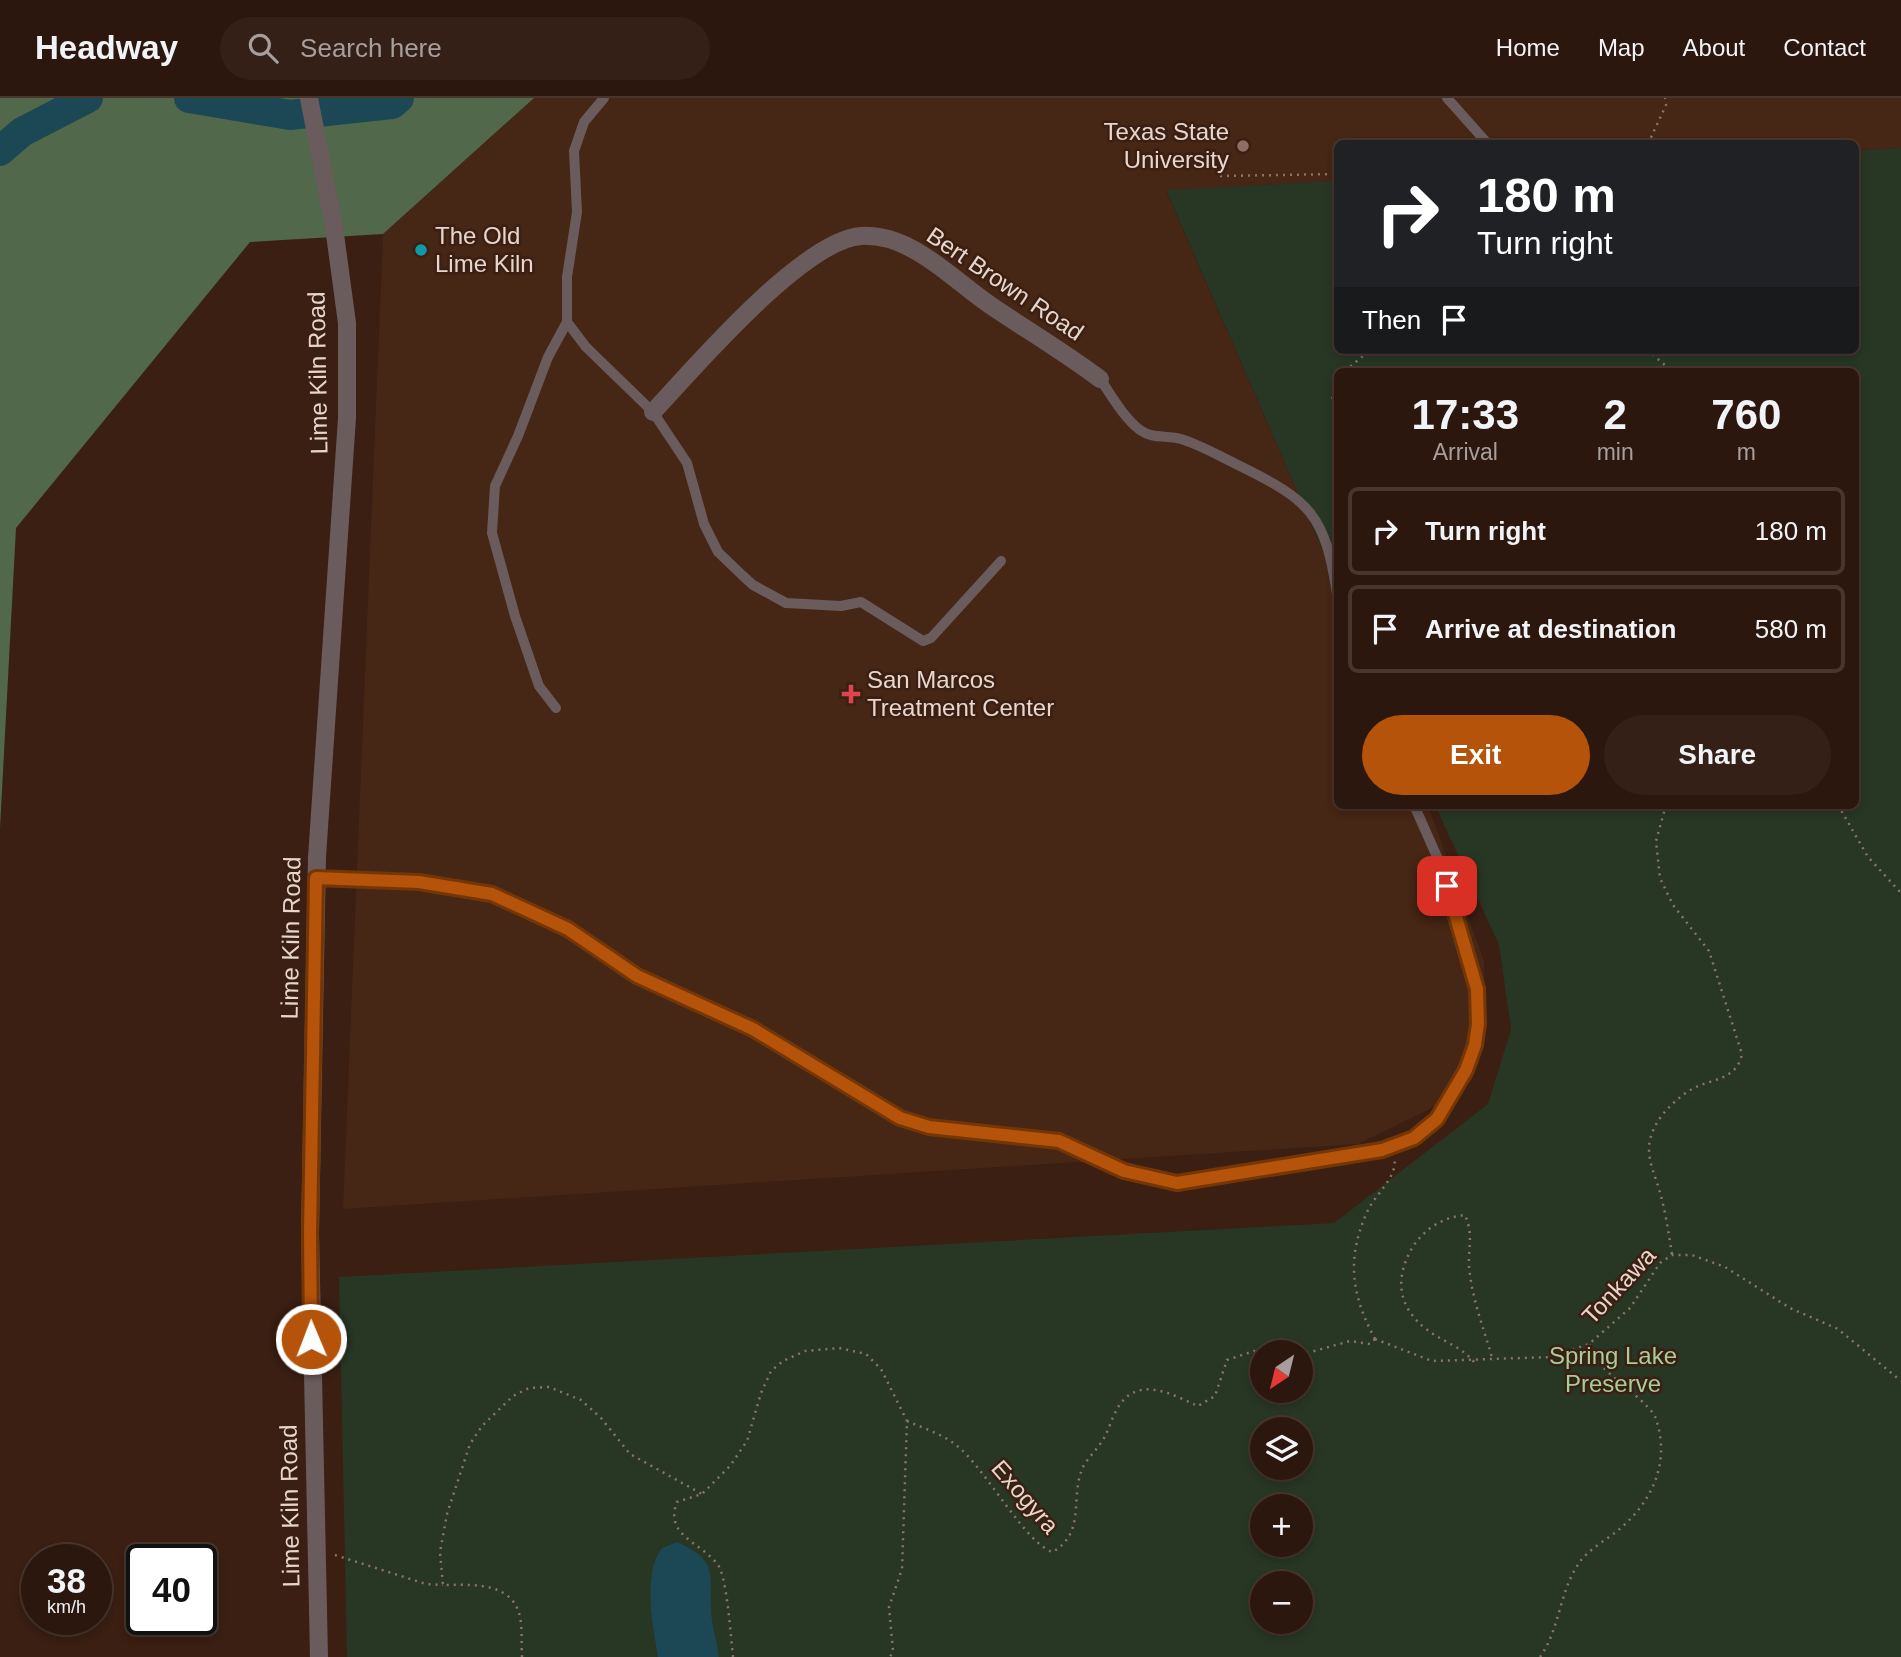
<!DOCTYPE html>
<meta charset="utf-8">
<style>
body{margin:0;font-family:Arial,sans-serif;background:#342017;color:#f1f3f6;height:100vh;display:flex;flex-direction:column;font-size:26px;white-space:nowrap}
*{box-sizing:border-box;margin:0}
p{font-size:23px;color:#a69f9e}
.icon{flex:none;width:38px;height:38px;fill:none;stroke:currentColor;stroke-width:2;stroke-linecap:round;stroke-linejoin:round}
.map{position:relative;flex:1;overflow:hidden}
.panel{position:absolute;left:1334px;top:270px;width:525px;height:441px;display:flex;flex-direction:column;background:#2c170e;border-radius:10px;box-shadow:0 4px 10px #0003,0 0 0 2px #48362e}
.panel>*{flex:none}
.banner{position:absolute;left:1334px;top:42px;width:525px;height:214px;border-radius:10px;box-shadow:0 4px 10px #0003,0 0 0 2px #48362e;background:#202124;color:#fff;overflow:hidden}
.needle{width:46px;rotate:215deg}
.tools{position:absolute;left:1250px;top:1242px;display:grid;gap:14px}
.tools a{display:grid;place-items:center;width:63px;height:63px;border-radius:50%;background:#2c170e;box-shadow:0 4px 10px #0003,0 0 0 2px #48362e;font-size:35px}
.speed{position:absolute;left:21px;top:1446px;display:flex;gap:14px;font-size:35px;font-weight:700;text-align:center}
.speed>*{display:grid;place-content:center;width:91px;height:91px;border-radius:50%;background:#2c170e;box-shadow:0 4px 10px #0003,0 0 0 2px #48362e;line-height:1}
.speed small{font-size:18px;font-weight:400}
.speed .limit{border:4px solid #111;border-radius:10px;background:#fff;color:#111}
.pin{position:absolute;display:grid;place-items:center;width:60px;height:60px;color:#fff;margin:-30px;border-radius:14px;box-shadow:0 4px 10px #0006}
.me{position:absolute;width:77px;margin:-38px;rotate:359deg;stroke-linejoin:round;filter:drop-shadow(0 0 5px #0008)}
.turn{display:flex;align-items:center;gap:24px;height:147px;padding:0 28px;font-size:32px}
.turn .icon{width:91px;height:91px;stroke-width:2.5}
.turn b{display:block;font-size:49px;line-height:60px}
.then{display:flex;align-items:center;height:66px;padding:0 28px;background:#0003;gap:14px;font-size:26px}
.eta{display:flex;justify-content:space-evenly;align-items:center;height:119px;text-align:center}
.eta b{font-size:42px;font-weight:700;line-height:49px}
.button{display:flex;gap:14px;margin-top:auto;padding:14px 28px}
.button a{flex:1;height:80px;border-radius:42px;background:#b45309;color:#fff;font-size:28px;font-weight:700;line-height:80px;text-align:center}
.button a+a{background:#342017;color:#f1f3f6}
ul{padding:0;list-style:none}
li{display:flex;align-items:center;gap:21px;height:88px;margin:0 14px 10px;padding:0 14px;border:4px solid #48362e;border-radius:10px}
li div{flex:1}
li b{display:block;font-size:26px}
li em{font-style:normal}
header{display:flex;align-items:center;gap:42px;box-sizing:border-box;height:98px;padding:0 35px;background:#2c170e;border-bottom:2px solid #48362e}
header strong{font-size:33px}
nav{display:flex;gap:38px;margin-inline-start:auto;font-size:24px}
.search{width:490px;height:63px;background:#342017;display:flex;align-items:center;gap:18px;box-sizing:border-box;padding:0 24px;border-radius:38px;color:#a69f9e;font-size:26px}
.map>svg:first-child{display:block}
</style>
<header>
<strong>Headway</strong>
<div class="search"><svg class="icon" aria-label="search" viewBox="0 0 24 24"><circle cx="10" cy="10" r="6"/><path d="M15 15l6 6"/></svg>Search here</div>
<nav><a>Home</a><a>Map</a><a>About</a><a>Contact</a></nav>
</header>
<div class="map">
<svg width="1901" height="1559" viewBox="0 0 1901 1559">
<rect width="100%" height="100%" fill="#3a1f12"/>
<!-- built -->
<path fill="#462615" d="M 534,0 L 1901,0 L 1901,50 L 1855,53 L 1855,46 L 1337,46 L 1337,83 L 1166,93 L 1337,485 L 1337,707 L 1428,707 L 1484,863 L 1485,936 L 1472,982 L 1428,1012 L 1358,1046 L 343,1111 L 383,136 Z"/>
<!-- green -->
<path fill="#283624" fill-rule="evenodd" d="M 1901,50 L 1901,1559 L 347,1559 L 339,1179 L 1334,1125 L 1488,1006 L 1511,931 L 1499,847 L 1435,707 L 1855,707 L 1855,273 L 1337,273 L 1337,485 L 1166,92 L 1337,83 L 1337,252 L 1855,252 L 1855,53 ZM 1262,1255 L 1300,1255 L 1300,1293 L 1262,1293 ZM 1262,1332 L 1300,1332 L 1300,1370 L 1262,1370 ZM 1262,1409 L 1300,1409 L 1300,1447 L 1262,1447 ZM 1262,1486 L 1300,1486 L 1300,1524 L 1262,1524 Z"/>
<!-- forest -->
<path fill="#51684b" d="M 0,0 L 534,0 L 383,136 L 250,144 L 16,430 L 0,730 Z"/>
<!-- water -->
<path fill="#1c4855" d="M 677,1444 C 717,1463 710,1472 711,1510 C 711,1526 717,1543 719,1559 L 658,1559 C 653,1527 642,1477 662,1450 Z"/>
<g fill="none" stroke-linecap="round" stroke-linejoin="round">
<!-- river -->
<path stroke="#1c4855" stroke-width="30" d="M 189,0 L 290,17 L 392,6 L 399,0
M 0,53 L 22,34 L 88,0"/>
<!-- path -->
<path stroke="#8b7469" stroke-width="2.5" stroke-dasharray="2 5" stroke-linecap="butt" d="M 1648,46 L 1666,7 L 1665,0
M 1220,78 L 1337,76
M 1537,252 L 1562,252
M 1647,252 L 1672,273
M 1345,273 L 1370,252
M 1337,286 L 1332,296 L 1337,329
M 1666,707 L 1656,743 L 1660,780 L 1673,807 L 1709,853 L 1742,956 C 1736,983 1712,980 1692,991 C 1672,1003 1649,1026 1649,1051 C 1649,1067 1657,1082 1661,1098 C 1666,1117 1669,1137 1672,1157
M 1838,707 L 1868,759 L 1901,795
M 1375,1241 L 1432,1263 L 1552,1259 L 1589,1246 L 1630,1210 L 1660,1165 L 1672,1157 L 1692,1157 L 1725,1169 L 1790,1210 L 1838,1231 L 1901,1283
M 1375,1241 C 1351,1196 1346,1160 1368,1112 C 1375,1097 1399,1077 1394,1060
M 1300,1257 L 1350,1243 L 1370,1246 L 1375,1241
M 1474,1264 C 1461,1248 1441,1243 1426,1231 C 1397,1208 1395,1180 1412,1150 C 1424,1131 1443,1119 1465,1117 C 1475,1140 1466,1154 1470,1177 C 1474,1207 1485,1234 1493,1263
M 907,1323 C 923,1330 942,1336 956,1347 C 985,1369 1026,1447 1053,1454 C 1086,1433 1070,1403 1082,1371 C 1087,1360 1098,1351 1104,1340 C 1109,1331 1112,1320 1117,1311 C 1137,1276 1171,1296 1198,1308 L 1215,1298 L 1227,1262 L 1254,1253 L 1275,1255
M 335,1457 L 426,1486 L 443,1487
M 522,1559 C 521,1546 523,1528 519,1515 C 509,1483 470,1487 443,1487 L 440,1454 L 447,1416 L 470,1346 L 482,1328 L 513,1298 L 529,1290 L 549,1289 L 581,1302 L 601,1320 L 630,1356 L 702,1396
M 733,1559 C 731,1541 727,1479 718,1467 C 700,1443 664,1438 677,1404 L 702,1396 L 730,1368 L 747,1343 L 761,1295 L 771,1273 L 783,1263 L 805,1253 L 839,1250 L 866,1256 L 881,1271 L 907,1323 L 902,1471 L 889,1509 L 893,1553 L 890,1559
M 1540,1559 C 1560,1531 1559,1494 1579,1465 C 1587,1453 1604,1443 1616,1434 C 1651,1406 1671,1366 1656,1321 C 1651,1306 1615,1283 1603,1269 C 1597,1262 1593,1253 1589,1246"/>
<!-- service -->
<path stroke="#6a5b5d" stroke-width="10" d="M 604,0 L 584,24 L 574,53 L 577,114 L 567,179 L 567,224 L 586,249 L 653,314 L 687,365 L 704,426 L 718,454 L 742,477 L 753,487 L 786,505 L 841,508 L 861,504 L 923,543 L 931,540 L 1001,463
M 1447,0 L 1488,46
M 1100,281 C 1112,298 1123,319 1140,332 C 1152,341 1167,337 1181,341 C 1201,347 1221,359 1240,368 C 1311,403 1325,417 1337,496
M 556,610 L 539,588 L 515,518 L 492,435 L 495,388 L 518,338 L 548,259 L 567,224
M 316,780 L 419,784 L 492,796 L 568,831 L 650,885 L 753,931 L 900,1020 L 929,1029 L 1059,1043 L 1124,1073 L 1177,1085 L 1382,1052 L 1414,1039 L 1426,1031 L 1451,1002 L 1475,947 L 1477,891 L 1442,770 L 1414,707"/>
<!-- minor -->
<path stroke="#6a5b5d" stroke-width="18" d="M 653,314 C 694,270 803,142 861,138 C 911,135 952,181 990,207 C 1027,232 1064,254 1100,281"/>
<!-- tertiary -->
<path stroke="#6a5b5d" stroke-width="18" d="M 309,0 L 334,129 L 347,225 L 347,320 L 317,759 L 310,1135 L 319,1559"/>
</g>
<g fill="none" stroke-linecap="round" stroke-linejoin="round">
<!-- route casing -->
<g stroke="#753606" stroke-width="18">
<path id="route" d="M 311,1241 L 310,1135 L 316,780 L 419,784 L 492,796 L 568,831 L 637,878 L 753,931 L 900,1020 L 929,1029 L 1059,1043 L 1124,1073 L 1177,1085 L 1382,1052 L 1414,1040 L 1437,1021 L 1466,972 L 1475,947 L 1478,926 L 1477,891 L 1447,788"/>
</g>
<!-- route -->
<use href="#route" stroke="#b45309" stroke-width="12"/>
</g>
<!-- markers -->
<circle fill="#8d6e63" stroke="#3a1f12" stroke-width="2.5" cx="1243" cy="48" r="7"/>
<circle fill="#0f9aa8" stroke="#3a1f12" stroke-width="2.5" cx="421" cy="152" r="7"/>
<path fill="#e0444e" stroke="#3a1f12" stroke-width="2.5" d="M847.5 585.5h7v7h7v7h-7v7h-7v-7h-7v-7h7z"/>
<g text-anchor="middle" stroke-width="5" stroke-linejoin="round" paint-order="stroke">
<!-- poi labels -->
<g font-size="24" fill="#e8d6cd" stroke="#3a1f12" text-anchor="start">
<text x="1229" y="42" text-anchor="end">Texas State<tspan x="1229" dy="28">University</tspan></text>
<text x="435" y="146">The Old<tspan x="435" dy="28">Lime Kiln</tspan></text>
<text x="867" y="590">San Marcos<tspan x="867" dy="28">Treatment Center</tspan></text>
</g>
<!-- street labels -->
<g font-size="24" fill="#e8d6cd" stroke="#3a1f12">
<text transform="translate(1005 186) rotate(34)" y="8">Bert Brown Road</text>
<text transform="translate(318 275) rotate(-91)" y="8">Lime Kiln Road</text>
<text transform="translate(291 840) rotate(-89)" y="8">Lime Kiln Road</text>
<text transform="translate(1619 1188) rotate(-47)" y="8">Tonkawa</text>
<text transform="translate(1025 1399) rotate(49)" y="8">Exogyra</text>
<text transform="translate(290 1408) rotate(-91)" y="8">Lime Kiln Road</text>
</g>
<!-- park labels -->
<g font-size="24" fill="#a6ce9b" stroke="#3a1f12">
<text x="1613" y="1266">Spring Lake<tspan x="1613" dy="28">Preserve</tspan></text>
</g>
</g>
</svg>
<div class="tools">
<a><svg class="needle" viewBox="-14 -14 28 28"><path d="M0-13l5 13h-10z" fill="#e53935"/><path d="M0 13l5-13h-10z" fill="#a69f9e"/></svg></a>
<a><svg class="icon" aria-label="layers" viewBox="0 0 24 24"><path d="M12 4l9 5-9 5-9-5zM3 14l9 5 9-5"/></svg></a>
<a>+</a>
<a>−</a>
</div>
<div class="speed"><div>38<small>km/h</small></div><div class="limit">40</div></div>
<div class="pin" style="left:1447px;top:788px;background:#d93025"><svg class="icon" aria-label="arrive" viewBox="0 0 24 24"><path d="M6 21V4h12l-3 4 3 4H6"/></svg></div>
<svg class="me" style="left:311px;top:1241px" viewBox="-20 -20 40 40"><circle r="17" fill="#b45309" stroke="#fff" stroke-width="3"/><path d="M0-11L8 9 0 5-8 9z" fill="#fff"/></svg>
<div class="banner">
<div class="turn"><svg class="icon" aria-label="right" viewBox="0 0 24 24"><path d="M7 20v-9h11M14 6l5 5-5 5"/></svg><div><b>180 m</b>Turn right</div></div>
<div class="then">Then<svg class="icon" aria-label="arrive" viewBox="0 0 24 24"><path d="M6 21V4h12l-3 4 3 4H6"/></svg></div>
</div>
<section class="panel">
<div class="eta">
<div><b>17:33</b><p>Arrival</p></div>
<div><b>2</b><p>min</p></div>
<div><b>760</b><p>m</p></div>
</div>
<ul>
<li><svg class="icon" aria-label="right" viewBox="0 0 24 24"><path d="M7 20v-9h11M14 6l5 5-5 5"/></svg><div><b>Turn right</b></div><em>180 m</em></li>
<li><svg class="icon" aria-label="arrive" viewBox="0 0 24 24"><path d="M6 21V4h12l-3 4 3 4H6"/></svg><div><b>Arrive at destination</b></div><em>580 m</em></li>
</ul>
<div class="button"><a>Exit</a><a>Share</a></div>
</section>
</div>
